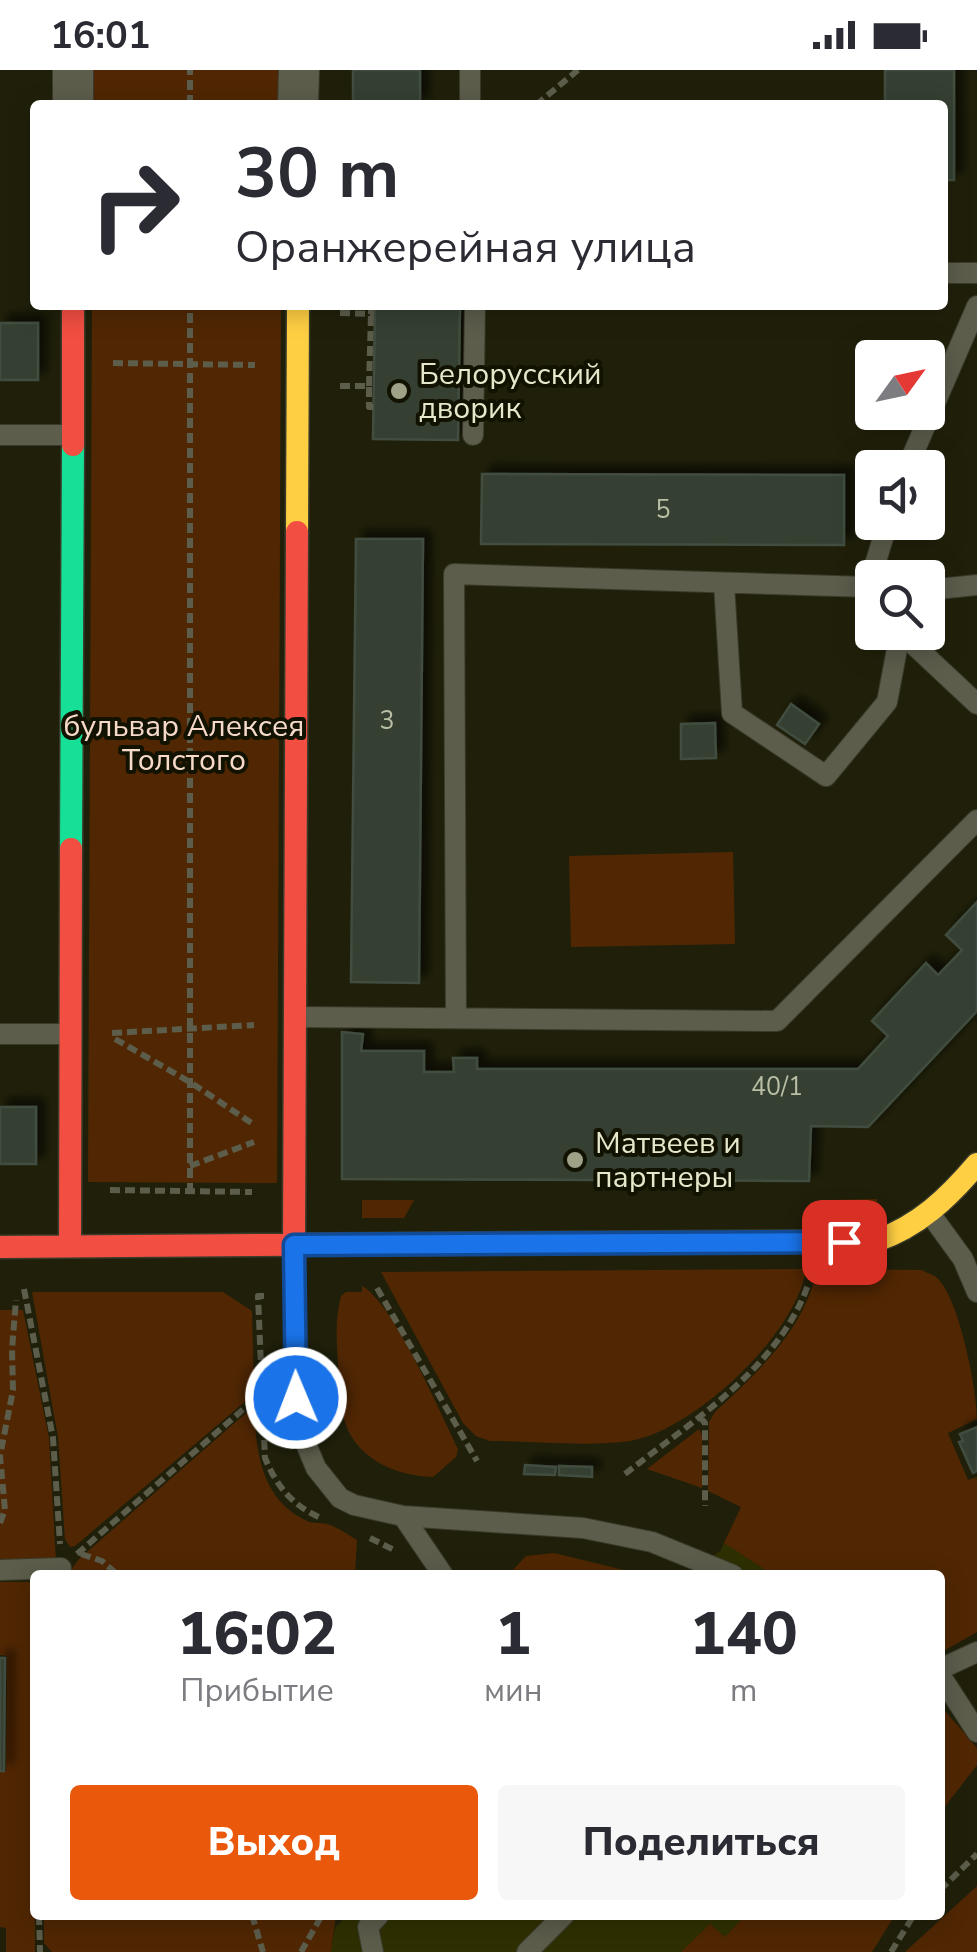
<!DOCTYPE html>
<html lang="ru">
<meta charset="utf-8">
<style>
body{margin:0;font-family:"Nunito Sans",sans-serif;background:#f7f7f7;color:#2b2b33;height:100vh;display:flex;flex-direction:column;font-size:38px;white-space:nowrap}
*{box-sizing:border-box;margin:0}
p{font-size:32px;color:#7c7c81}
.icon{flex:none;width:55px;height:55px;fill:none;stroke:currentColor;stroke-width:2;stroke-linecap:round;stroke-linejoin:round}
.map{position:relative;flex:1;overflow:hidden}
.sheet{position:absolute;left:30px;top:1500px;width:915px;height:350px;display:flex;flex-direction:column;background:#fff;border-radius:10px;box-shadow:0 5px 25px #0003}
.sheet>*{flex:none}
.banner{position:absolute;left:30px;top:30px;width:918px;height:210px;border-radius:10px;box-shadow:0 5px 25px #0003;background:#fff;color:#2b2b33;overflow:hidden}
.needle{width:65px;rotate:57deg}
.controls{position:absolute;left:855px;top:270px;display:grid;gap:20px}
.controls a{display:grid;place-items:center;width:90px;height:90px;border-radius:10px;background:#fff;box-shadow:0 5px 25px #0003;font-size:50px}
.pin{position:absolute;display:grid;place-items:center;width:85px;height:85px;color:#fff;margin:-42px;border-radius:20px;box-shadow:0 5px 15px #0006}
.me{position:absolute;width:110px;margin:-55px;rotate:359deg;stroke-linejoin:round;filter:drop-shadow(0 0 8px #0008)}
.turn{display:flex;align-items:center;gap:35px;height:210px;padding:0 40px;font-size:45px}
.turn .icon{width:130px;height:130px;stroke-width:2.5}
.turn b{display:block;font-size:70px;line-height:85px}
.eta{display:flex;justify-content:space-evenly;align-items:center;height:170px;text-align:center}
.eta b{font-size:60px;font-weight:800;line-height:70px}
.action{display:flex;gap:20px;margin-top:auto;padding:20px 40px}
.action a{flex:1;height:115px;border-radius:10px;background:#ea580c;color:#fff;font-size:40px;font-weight:800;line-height:115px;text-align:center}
.action a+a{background:#f7f7f7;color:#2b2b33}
.status{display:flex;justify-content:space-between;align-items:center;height:70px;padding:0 50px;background:#fff;direction:ltr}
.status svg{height:28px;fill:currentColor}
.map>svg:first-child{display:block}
</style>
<div class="status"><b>16:01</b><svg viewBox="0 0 49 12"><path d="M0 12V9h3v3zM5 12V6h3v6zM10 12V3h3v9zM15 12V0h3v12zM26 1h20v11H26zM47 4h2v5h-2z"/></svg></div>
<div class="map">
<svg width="977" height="1882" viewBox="0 0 977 1882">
<defs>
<filter id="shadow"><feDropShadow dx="8" dy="-8" stdDeviation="5" flood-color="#0009"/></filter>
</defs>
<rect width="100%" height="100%" fill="#20200a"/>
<!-- built -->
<path fill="#2f3001" d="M 724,1473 L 773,1505 L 690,1505 L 721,1480 Z
M 347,1845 L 822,1845 L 787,1882 L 331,1882 L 335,1858 Z"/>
<!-- green -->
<path fill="#512703" d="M 92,0 L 281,0 L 281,35 L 92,35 Z
M 92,235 L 281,235 L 277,1113 L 88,1112 Z
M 733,782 L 735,874 L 571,877 L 569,786 Z
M 877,1129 L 877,1145 L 819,1147 L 819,1130 Z
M 362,1130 L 414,1130 L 404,1148 L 362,1148 Z
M 806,1199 C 797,1264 693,1361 630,1371 C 589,1377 532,1371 490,1371 L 476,1366 L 463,1353 L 381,1202 Z
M 817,1199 L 922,1200 C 926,1203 932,1204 936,1207 C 959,1226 977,1320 977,1349 L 948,1363 L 968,1410 L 977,1407 L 977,1562 L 940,1583 L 940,1505 L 773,1505 L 724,1473 L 741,1437 L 708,1421 L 709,1352 L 715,1342 C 758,1302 805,1259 817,1199 Z
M 362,1216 C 392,1231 441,1344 458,1379 L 456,1387 L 433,1407 C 394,1406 352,1387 343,1345 C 340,1332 340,1318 339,1305 C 337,1277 334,1253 341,1226 L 346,1222 L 362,1222 Z
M 32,1222 L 223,1222 L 252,1241 L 254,1324 L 75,1476 L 70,1477 L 65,1469 L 58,1367 Z
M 0,1240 L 23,1240 L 49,1368 L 56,1491 L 0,1491 Z
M 254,1336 C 256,1380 260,1429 307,1451 C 313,1454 323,1452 330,1455 C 339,1458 348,1465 357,1470 L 355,1505 L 67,1505 L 79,1489 Z
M 699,1359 L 702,1365 L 702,1418 L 647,1399 Z
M 554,1483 L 636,1503 L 640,1505 L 508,1505 L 526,1486 Z
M 0,1512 L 35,1512 L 35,1882 L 6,1882 L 6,1858 L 0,1857 L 0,1702 L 6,1701 L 7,1586 L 0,1585 Z
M 940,1635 L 977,1678 L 977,1695 L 940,1743 Z
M 977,1816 L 977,1882 L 905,1882 L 906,1881 Z
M 44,1845 L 336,1845 L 331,1882 L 52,1882 L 44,1873 Z
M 746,1845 L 895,1845 L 872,1882 L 681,1882 L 710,1854 L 725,1867 Z"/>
<!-- building -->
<path fill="#364032" stroke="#404d3f" stroke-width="2.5" filter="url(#shadow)" d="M 353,0 L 420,0 L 420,35 L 353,35 Z
M 885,0 L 954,0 L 954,110 L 942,110 L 942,35 L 885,35 Z
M 375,235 L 460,235 L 458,370 L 373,369 Z
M 0,253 L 38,253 L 38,310 L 0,310 Z
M 482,404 L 844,405 L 844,475 L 481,474 Z
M 356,469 L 423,469 L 419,913 L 351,912 Z
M 791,634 L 819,654 L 805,674 L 777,655 Z
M 715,653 L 716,688 L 681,689 L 681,654 Z
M 977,832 L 977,941 L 868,1057 L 811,1056 L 809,1111 L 342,1109 L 342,962 L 363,964 L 361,981 L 424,981 L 424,1002 L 454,1002 L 453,988 L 477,988 L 477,999 L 858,999 L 888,966 L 872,951 L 926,893 L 938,905 L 962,880 L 946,865 Z
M 0,1037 L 36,1037 L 36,1094 L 0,1094 Z
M 977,1357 L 977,1401 L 973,1403 L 959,1372 L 963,1371 L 960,1364 Z
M 525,1395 L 556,1397 L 555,1405 L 524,1404 Z
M 559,1396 L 592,1397 L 592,1407 L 559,1405 Z
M 0,1588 L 5,1588 L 4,1701 L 0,1701 Z"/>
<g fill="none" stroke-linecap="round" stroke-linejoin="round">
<!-- lane casing -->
<g stroke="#3a3b2b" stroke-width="22">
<path id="lane" d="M 470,35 L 470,0
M 942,203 L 977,203
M 0,365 L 70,365
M 473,365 L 475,235
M 907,398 L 977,236
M 724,514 L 732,643 L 826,706 L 887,632 L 900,563
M 872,518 L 868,517 L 888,452
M 928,520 L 977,515
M 900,562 L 977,634
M 297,947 L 777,951 L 977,750
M 456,947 L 454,504 L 868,517
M 0,964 L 68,964
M 931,1145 L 963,1189 L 977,1222
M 294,1177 L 298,1355 L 316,1398 L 340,1428 L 354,1435 L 403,1446 L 583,1458 L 652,1472 L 733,1505
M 403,1446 L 443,1505
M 0,1500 L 61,1498
M 940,1599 L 977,1582
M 940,1605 L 977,1662
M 373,1882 L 368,1857 L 379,1845
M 527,1882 L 564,1845"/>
</g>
<!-- street casing -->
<g stroke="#3a3b2b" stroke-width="42">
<path id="street" d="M 73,35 L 73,0
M 298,35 L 299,0"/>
</g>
<!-- fast casing -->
<g stroke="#3a3b2b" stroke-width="25">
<path id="fast" d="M 71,779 L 73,375"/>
</g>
<!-- slow casing -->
<g stroke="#3a3b2b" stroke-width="25">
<path id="slow" d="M 297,462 L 298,235
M 400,1174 L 876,1171 C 919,1156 948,1128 977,1094"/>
</g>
<!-- jam casing -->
<g stroke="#3a3b2b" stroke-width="25">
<path id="jam" d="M 73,375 L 73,235
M 70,1175 L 71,779
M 294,1175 L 297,462
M 0,1177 L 400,1174"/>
</g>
<!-- path -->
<path stroke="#5c5d4b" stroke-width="6" stroke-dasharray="10 5" stroke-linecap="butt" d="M 190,35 L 190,0
M 536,35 L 578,0
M 340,243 L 371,244 L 371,235
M 113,293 L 255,295
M 340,316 L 369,316 L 369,337 L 373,337
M 369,316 L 371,244
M 112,963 L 254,955
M 115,969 L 190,1012 L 253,1054
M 190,1096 L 254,1072
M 110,1120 L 252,1122
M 190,1123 L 190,235
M 377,1218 L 477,1391
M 24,1219 L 53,1368 L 60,1474
M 264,1226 L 258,1226 L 265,1388 C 277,1417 293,1436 321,1448
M 700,1347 L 705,1353 L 705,1436
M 625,1404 C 692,1351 778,1299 808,1215
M 0,1453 L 5,1440 L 0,1386 L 13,1320 L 12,1279 L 16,1230
M 370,1468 L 394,1480
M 77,1484 L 262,1323
M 81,1484 L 102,1491 L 118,1505
M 940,1820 L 977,1784
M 39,1845 L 40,1882
M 252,1845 L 263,1882
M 301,1882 L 322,1845
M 891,1882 L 914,1845"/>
<!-- lane -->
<use href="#lane" stroke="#5c5d4b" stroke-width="20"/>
<!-- street -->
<use href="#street" stroke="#5c5d4b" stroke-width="40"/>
<!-- fast -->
<use href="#fast" stroke="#16e098" stroke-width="22"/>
<!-- slow -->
<use href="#slow" stroke="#ffcf43" stroke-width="22"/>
<!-- jam -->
<use href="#jam" stroke="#f24e42" stroke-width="22"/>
</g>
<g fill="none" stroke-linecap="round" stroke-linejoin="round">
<!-- route casing -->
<g stroke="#114b97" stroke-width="25">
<path id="route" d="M 296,1328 L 294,1175 L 844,1172"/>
</g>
<!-- route -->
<use href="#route" stroke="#1a73e8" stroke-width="18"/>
</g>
<!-- markers -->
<g fill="#a0a287" stroke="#111200" stroke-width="4">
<circle cx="399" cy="321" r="10"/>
<circle cx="575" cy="1090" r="10"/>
</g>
<g text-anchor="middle" stroke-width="8" stroke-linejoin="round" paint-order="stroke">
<!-- number labels -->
<g font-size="25" fill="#b9bea5">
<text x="663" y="448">5</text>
<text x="387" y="659">3</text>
<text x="777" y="1025">40/1</text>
</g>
<!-- poi labels -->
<g font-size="30" fill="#e5e8cb" stroke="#111200" text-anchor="start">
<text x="419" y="314">Белорусский<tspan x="419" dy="34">дворик</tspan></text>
<text x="595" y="1083">Матвеев и<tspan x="595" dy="34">партнеры</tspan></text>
</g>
<!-- park labels -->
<g font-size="30" fill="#f6d9c9" stroke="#111200">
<text x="184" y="666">бульвар Алексея<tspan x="184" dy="34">Толстого</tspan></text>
</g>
</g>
</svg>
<div class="controls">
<a><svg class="needle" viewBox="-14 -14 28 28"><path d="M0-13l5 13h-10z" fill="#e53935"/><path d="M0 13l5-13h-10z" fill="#7c7c81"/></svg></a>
<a><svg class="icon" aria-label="sound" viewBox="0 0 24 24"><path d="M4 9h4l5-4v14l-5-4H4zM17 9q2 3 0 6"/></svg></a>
<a><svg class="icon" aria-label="search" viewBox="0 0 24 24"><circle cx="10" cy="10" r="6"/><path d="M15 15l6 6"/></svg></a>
</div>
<div class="pin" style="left:844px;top:1172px;background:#d93025"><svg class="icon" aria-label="arrive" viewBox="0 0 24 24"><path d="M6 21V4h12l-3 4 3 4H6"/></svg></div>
<svg class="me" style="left:296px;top:1328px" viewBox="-20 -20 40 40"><circle r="17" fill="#1a73e8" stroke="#fff" stroke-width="3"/><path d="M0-11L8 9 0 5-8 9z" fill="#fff"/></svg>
<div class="banner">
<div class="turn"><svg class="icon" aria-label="right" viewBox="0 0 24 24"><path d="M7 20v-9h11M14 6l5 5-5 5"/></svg><div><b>30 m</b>Оранжерейная улица</div></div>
</div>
<section class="sheet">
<div class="eta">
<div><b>16:02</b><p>Прибытие</p></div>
<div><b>1</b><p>мин</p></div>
<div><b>140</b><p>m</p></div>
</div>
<div class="action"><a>Выход</a><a>Поделиться</a></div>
</section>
</div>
